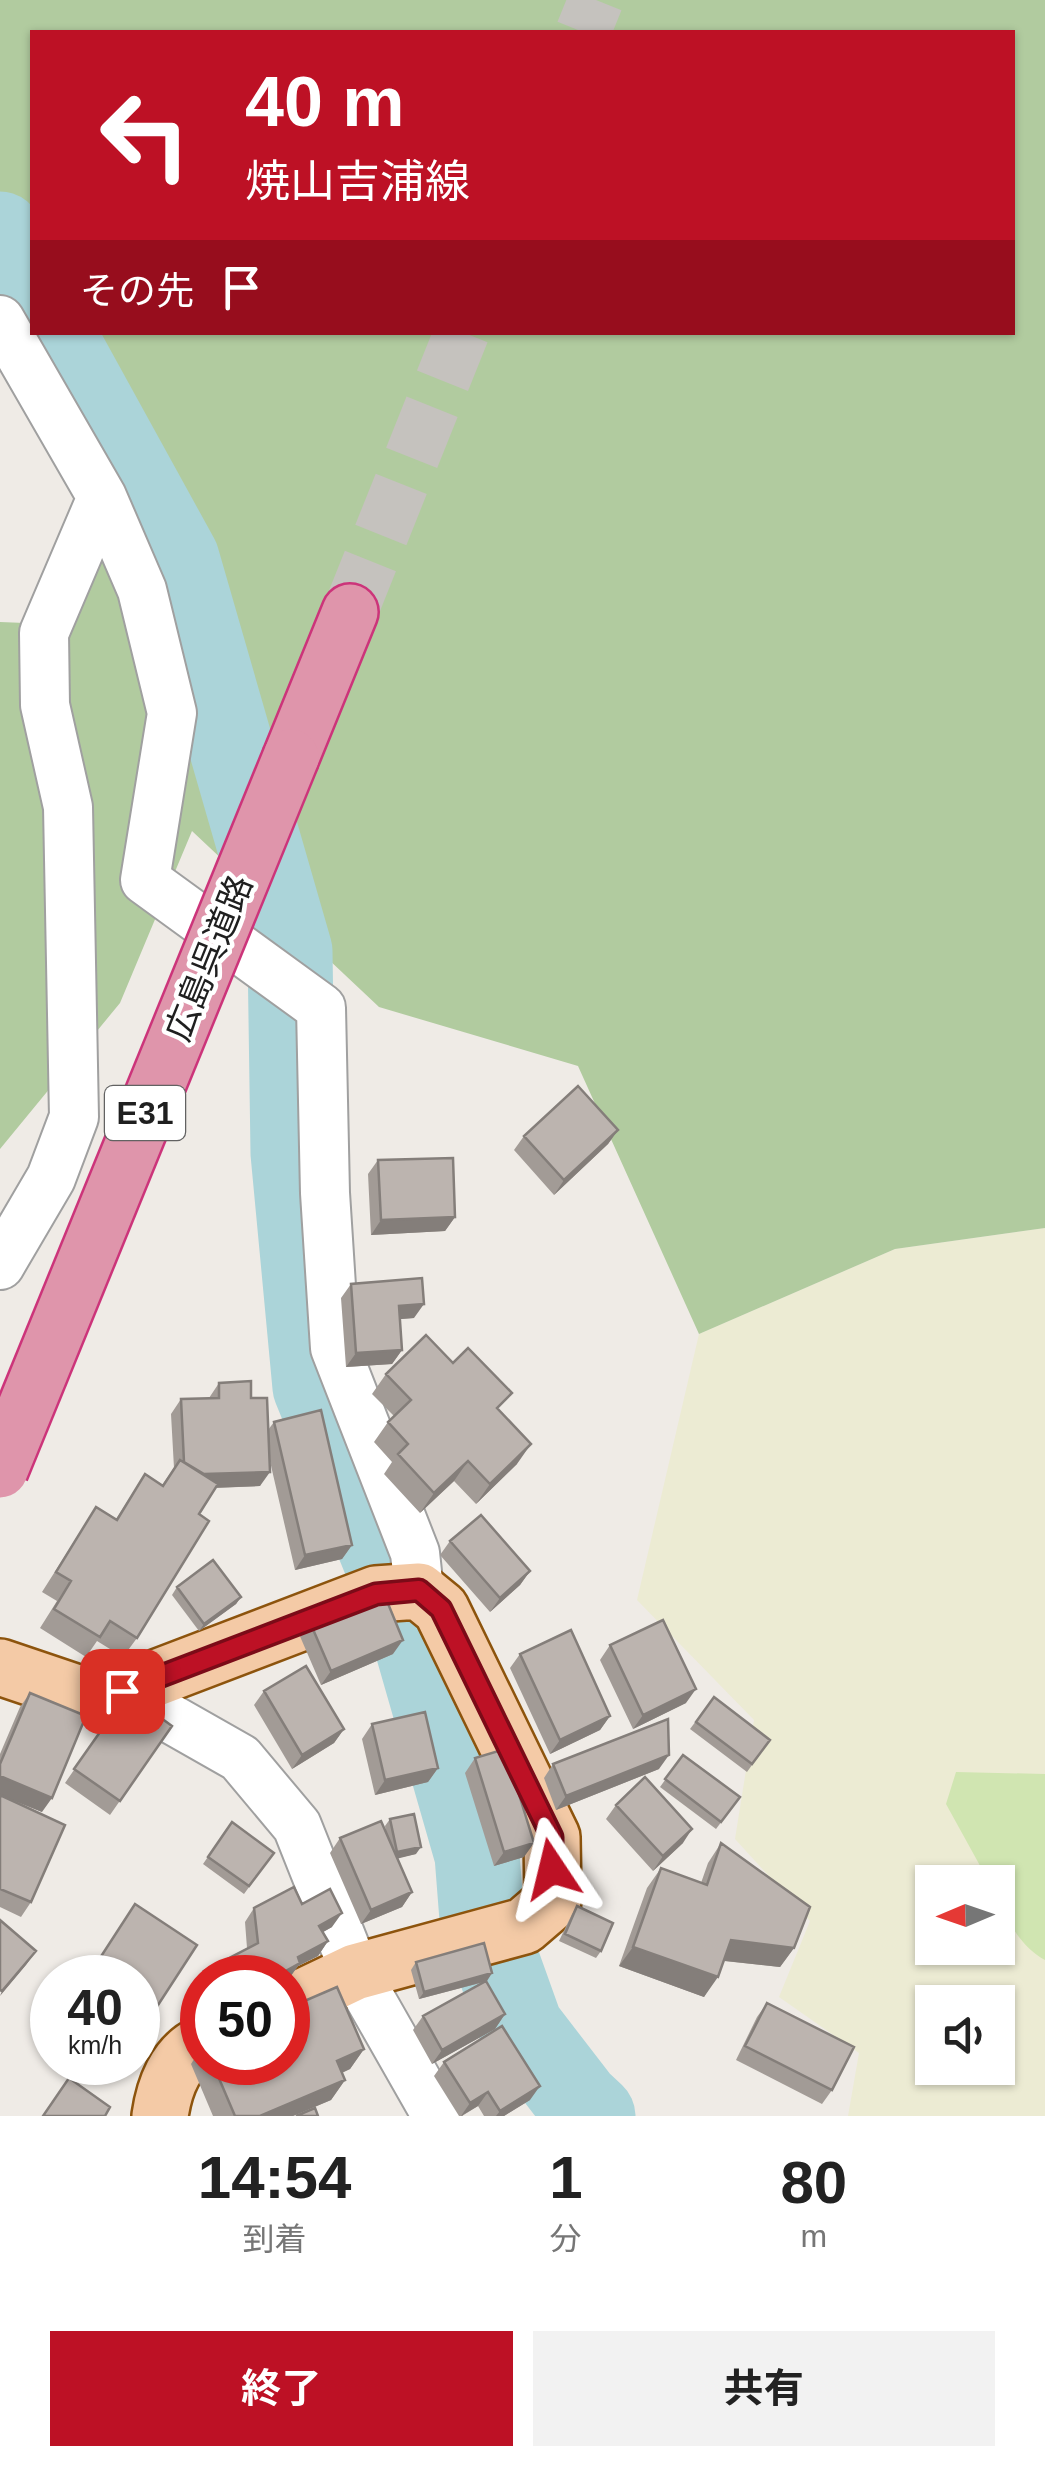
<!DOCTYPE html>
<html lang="ja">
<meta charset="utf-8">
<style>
body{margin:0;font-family:Arial,"Noto Sans JP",sans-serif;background:#f2f2f2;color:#222;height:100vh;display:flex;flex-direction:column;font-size:38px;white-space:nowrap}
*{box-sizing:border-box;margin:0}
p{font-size:32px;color:#767676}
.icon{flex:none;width:55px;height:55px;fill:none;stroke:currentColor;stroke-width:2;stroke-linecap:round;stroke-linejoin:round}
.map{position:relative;height:2116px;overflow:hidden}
.panel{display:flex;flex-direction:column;background:#fff;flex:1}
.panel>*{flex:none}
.top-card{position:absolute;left:30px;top:30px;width:985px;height:305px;border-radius:0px;box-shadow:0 2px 8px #0004;background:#bd1125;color:#fff;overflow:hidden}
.needle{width:65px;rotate:268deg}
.tools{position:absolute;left:915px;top:1865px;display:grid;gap:20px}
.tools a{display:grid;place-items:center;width:100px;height:100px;border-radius:0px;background:#fff;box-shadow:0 2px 8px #0004;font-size:50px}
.speed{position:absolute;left:30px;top:1955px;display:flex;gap:20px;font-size:50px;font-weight:700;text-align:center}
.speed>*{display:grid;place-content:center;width:130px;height:130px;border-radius:50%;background:#fff;box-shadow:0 2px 8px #0004;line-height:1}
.speed small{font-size:25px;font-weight:400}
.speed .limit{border:15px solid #d22;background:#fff;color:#111}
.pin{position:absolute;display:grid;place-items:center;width:85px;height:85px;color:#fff;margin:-42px;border-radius:20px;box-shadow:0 5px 15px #0006}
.me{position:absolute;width:110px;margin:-55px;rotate:350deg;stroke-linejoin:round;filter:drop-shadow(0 0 8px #0008)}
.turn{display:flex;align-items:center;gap:35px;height:210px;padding:0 50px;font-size:45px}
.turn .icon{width:130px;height:130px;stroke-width:2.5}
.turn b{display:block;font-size:70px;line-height:85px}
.then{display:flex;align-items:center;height:95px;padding:0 50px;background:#0003;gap:20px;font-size:38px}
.eta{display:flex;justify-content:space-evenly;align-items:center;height:170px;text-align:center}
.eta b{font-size:60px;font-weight:700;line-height:70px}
.primary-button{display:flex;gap:20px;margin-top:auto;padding:20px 50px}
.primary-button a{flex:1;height:115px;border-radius:0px;background:#bd1125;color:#fff;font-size:40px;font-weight:700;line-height:115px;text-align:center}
.primary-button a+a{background:#f2f2f2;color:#222}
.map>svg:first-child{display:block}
</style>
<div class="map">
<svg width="1045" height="2116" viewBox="0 0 1045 2116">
<rect width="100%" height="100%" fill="#efebe6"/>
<!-- farmland -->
<path fill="#ecebd3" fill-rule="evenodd" d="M 1045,1228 L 1045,2116 L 848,2116 L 859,2053 L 779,1997 L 810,1921 L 735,1839 L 754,1720 L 637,1600 L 699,1334 L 895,1249 ZM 932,1882 L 998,1882 L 998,1948 L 932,1948 ZM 932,2002 L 998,2002 L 998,2068 L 932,2068 Z"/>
<!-- grass -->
<path fill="#d0e5b1" d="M 956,1772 L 1045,1774 L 1045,1960 C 1020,1947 998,1911 998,1882 L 989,1882 L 946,1804 Z"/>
<!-- forest -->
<path fill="#b1cb9f" d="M 0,0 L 1045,0 L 1045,1228 L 895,1249 L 699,1334 L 578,1066 L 379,1007 L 192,831 L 120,1003 L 0,1149 L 0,622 L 25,623 L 145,443 L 71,333 L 1012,332 L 1012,32 L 32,32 L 32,275 L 0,227 Z"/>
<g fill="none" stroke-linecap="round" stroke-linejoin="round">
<!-- river -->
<path stroke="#abd4d9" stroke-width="85" d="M 0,234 L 32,296
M 52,332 L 177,559 L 290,951 L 293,1153 L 315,1387 L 409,1618 L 477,1855 L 482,1919 L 521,2028 L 578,2102 L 593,2116"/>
<!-- highway-tunnel -->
<path stroke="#c5c2be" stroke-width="55" stroke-dasharray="55 28" stroke-linecap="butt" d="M 583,32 L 596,0
M 350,612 L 462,332"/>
<!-- minor casing -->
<g stroke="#a0a0a0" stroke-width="52">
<path id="minor" d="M 0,320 L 102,497 L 142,590 L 172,713 L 145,880 L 321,1008 L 325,1193 L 335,1348 L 415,1553 L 419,1591
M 0,1265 L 51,1178 L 74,1117 L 68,807 L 45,705 L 44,633 L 102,497
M 122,1691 L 240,1758 L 297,1826 L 355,1972 L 437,2116"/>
</g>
<!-- major casing -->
<g stroke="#8d540d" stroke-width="60">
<path id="major" d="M 0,1667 L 77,1693 L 122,1691 L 376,1594 L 419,1591 L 441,1609 L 552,1837 L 553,1901 L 524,1926 L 355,1972 L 288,2004
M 160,2116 C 164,2088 175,2057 202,2044"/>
</g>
<!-- highway casing -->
<g stroke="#cc347a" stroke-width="60">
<path id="highway" d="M 291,757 L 350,612"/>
</g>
<!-- minor -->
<use href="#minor" stroke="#fff" stroke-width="48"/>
<!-- major -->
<use href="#major" stroke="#f4caa6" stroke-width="55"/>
<!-- highway -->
<use href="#highway" stroke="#df95ab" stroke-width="55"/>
<!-- highway-bridge casing -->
<g stroke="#cc347a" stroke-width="60" stroke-linecap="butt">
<path id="highway-bridge" d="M 0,1470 L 291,757"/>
</g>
<!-- highway-bridge -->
<use href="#highway-bridge" stroke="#df95ab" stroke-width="55"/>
</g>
<!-- wall -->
<path fill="#a29b96" d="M 618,1130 L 608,1144 L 554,1195 L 514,1150 L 524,1136 Z
M 378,1160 L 455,1217 L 445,1231 L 371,1235 L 368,1174 Z
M 351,1284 L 414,1318 L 400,1319 L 402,1350 L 392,1364 L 346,1367 L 341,1298 Z
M 386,1374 L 499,1411 L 517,1464 L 476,1504 L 454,1481 L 420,1513 L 384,1474 L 392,1462 L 374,1442 L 388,1422 L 394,1416 L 372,1394 Z
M 219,1383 L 251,1398 L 268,1430 L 274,1422 L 352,1545 L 342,1559 L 295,1570 L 269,1457 L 260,1486 L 215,1488 L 199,1514 L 137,1638 L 123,1657 L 97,1641 L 86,1657 L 40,1628 L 57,1601 L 42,1592 L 96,1507 L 116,1519 L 145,1474 L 162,1485 L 174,1468 L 171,1414 L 181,1399 L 209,1398 Z
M 450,1541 L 530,1571 L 520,1585 L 490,1612 L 440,1555 Z
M 177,1587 L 241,1597 L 236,1604 L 199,1631 L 172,1595 Z
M 309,1620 L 393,1654 L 321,1685 L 299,1634 Z
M 610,1645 L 686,1703 L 633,1729 L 600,1660 Z
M 520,1654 L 610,1716 L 600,1730 L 550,1754 L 510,1668 Z
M 264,1691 L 344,1729 L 334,1743 L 292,1769 L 254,1705 Z
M 30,1693 L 42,1812 L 0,1795 L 0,1754 L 20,1707 Z
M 714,1697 L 770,1740 L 747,1772 L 690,1729 Z
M 112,1715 L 124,1719 L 172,1726 L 110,1815 L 65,1783 Z
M 372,1724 L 438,1768 L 428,1782 L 375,1795 L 362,1739 Z
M 683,1755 L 740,1797 L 716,1829 L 660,1787 Z
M 475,1758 L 524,1857 L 494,1866 L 465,1773 Z
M 553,1764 L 659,1769 L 556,1810 L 544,1778 Z
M 0,1795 L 31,1902 L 21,1917 L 0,1907 Z
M 616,1805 L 683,1843 L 653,1871 L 606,1819 Z
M 390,1819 L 416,1854 L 397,1858 L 412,1892 L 402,1907 L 361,1924 L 330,1853 L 340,1838 L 386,1833 L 385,1826 Z
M 232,1822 L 274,1853 L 244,1894 L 203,1864 Z
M 721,1843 L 794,1948 L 780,1967 L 724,1961 L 704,1997 L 619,1966 L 647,1888 L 661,1868 L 701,1883 L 708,1863 Z
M 302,1904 L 332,1927 L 323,1932 L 328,1941 L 318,1956 L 298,1966 L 290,1977 L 202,1978 L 202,2001 L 194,1985 L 204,1971 L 247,1948 L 245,1922 L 254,1908 Z
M 577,1906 L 601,1951 L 596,1958 L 559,1941 L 572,1914 Z
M 197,1945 L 138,2035 L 138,1978 Z
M 416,1962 L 492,1973 L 486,1981 L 505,2014 L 495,2029 L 432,2064 L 413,2030 L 423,2016 L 484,1982 L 419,1999 L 411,1970 Z
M 767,2003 L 832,2090 L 822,2104 L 736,2060 L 757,2017 Z
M 202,2047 L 202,2062 L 288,2062 L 364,2049 L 350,2069 L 342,2073 L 345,2080 L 331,2100 L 293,2116 L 213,2116 L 191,2064 Z
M 444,2062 L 530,2100 L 504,2116 L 484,2116 L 478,2106 L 462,2116 L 459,2116 L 434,2076 Z"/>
<!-- shaded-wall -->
<path fill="#847e7a" d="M 618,1130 L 608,1144 L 554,1195 L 564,1180 Z
M 455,1217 L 445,1231 L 371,1235 L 381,1220 Z
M 424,1304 L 414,1318 L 389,1320 L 399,1306 Z
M 402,1350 L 392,1364 L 346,1367 L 356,1353 Z
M 531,1444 L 517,1464 L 476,1504 L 490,1484 Z
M 468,1461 L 454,1481 L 420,1513 L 434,1493 Z
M 270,1472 L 260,1486 L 181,1489 L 191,1475 Z
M 352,1545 L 342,1559 L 295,1570 L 305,1555 Z
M 530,1571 L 520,1585 L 490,1612 L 500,1598 Z
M 241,1597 L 236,1604 L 199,1631 L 204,1624 Z
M 403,1640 L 393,1654 L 321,1685 L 331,1671 Z
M 696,1689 L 686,1703 L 633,1729 L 643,1715 Z
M 610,1716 L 600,1730 L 550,1754 L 560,1740 Z
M 344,1729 L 334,1743 L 292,1769 L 302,1755 Z
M 669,1755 L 659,1769 L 556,1810 L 566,1796 Z
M 438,1768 L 428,1782 L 375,1795 L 385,1780 Z
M 0,1776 L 52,1798 L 42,1812 L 0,1795 Z
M 692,1829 L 683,1843 L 653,1871 L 663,1856 Z
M 534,1843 L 524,1857 L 494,1866 L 504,1852 Z
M 421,1847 L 416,1854 L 392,1860 L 397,1852 Z
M 412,1892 L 402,1907 L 361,1924 L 371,1910 Z
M 342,1913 L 332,1927 L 309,1940 L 319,1926 Z
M 731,1940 L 794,1948 L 780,1967 L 717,1960 Z
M 328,1941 L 318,1956 L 298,1966 L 290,1977 L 288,1979 L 273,1978 L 298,1957 Z
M 633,1947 L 718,1977 L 704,1997 L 619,1966 Z
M 36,1951 L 26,1965 L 0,1996 L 2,1991 Z
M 492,1973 L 487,1981 L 419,1999 L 424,1992 Z
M 505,2014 L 495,2029 L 432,2064 L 442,2050 Z
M 364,2049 L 350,2069 L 323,2081 L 337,2061 Z
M 345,2080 L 331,2100 L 293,2116 L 260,2116 Z
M 540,2086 L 530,2100 L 504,2116 L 496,2116 L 500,2111 Z
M 488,2092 L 478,2106 L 461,2116 L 470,2103 Z"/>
<!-- building -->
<path fill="#bcb4af" stroke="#847e7a" stroke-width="2.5" d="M 578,1086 L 618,1130 L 564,1180 L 524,1136 Z
M 453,1158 L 455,1217 L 381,1220 L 378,1160 Z
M 422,1278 L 424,1304 L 399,1306 L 402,1350 L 356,1353 L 351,1284 Z
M 426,1335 L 453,1363 L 468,1348 L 512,1393 L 497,1408 L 531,1444 L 490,1484 L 468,1461 L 434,1493 L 398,1454 L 408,1444 L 388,1422 L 411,1400 L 386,1374 Z
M 251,1381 L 251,1398 L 267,1398 L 270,1472 L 204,1474 L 184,1462 L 181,1399 L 219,1398 L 219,1383 Z
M 321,1410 L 352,1545 L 305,1555 L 274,1422 Z
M 180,1460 L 218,1484 L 199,1514 L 209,1521 L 137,1638 L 110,1621 L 100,1637 L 54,1609 L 71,1581 L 56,1572 L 96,1507 L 117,1520 L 145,1474 L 163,1486 Z
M 481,1515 L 530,1571 L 500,1598 L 450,1541 Z
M 213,1560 L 241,1597 L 204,1624 L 177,1587 Z
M 382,1589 L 403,1640 L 331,1671 L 309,1620 Z
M 663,1620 L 696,1689 L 643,1715 L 610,1645 Z
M 571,1630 L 610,1716 L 560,1740 L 520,1654 Z
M 306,1666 L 344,1729 L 302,1755 L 264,1691 Z
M 30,1693 L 86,1716 L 52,1798 L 0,1776 L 0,1764 Z
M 714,1697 L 770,1740 L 752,1764 L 696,1722 Z
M 138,1701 L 172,1726 L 120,1801 L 74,1769 L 112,1715 L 124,1719 Z
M 425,1712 L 438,1768 L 385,1780 L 372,1724 Z
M 668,1719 L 669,1755 L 566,1796 L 553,1764 Z
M 505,1749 L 534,1843 L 504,1852 L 475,1758 Z
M 683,1755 L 740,1797 L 721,1822 L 665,1779 Z
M 645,1777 L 692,1829 L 663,1856 L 616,1805 Z
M 0,1795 L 65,1825 L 31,1902 L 0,1889 Z
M 414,1814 L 421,1847 L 397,1852 L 390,1819 Z
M 381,1821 L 412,1892 L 371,1910 L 340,1838 Z
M 232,1822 L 274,1853 L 249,1886 L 208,1857 Z
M 721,1843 L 810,1907 L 794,1948 L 731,1940 L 718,1977 L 633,1947 L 661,1868 L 707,1885 Z
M 294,1887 L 302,1904 L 330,1889 L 342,1913 L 319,1926 L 328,1941 L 298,1957 L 300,1963 L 273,1978 L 208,1978 L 204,1971 L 258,1943 L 254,1908 Z
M 135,1904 L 197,1945 L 147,2022 L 138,2016 L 138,1978 L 87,1978 Z
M 577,1906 L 613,1923 L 601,1951 L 565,1934 Z
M 0,1920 L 36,1951 L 2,1991 L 0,1990 Z
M 484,1943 L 492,1973 L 424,1992 L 416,1962 Z
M 486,1981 L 505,2014 L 442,2050 L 423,2016 Z
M 337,1987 L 364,2049 L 337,2061 L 345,2080 L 260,2116 L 235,2116 L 212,2062 L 288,2062 L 288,2008 Z
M 767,2003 L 854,2047 L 832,2090 L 745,2046 Z
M 502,2026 L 540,2086 L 500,2111 L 488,2092 L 470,2103 L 444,2062 Z
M 69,2078 L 110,2107 L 105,2116 L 43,2116 Z
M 315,2108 L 318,2116 L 296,2116 Z"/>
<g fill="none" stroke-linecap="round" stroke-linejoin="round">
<!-- route casing -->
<g stroke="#7b0b18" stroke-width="25">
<path id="route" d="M 122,1691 L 376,1594 L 419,1590 L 441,1609 L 552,1837 L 552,1869"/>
</g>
<!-- route -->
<use href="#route" stroke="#bd1125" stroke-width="18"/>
</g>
<g text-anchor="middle" stroke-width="9" stroke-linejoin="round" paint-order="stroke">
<!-- shield labels -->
<rect fill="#fff" stroke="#626262" stroke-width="2.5" x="105" y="1086" width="80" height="54" rx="8"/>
<g font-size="32" font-weight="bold" fill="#1f1f1f">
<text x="145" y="1124">E31</text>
</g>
<!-- street labels -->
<g font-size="35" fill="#1f1f1f" stroke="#fff">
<text transform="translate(209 958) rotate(-68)" y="12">広島呉道路</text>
</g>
</g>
</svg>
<div class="tools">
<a><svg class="needle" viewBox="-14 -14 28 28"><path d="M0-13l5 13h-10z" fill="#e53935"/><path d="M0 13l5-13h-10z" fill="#767676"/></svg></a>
<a><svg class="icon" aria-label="sound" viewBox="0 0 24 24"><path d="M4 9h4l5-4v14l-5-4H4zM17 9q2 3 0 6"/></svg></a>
</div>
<div class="speed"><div>40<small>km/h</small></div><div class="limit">50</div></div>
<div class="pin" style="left:122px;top:1691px;background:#d93025"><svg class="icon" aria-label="arrive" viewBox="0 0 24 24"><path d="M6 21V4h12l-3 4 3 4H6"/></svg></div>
<svg class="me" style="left:552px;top:1869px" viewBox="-20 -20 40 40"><path d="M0-17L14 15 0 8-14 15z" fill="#bd1125" stroke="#fff" stroke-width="4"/></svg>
<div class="top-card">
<div class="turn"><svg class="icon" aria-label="left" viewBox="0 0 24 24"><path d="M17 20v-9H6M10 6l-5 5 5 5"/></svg><div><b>40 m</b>焼山吉浦線</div></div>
<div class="then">その先<svg class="icon" aria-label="arrive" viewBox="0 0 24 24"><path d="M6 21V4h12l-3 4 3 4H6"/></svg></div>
</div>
</div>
<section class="panel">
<div class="eta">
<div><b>14:54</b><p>到着</p></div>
<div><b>1</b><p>分</p></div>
<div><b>80</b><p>m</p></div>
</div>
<div class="primary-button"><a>終了</a><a>共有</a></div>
</section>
